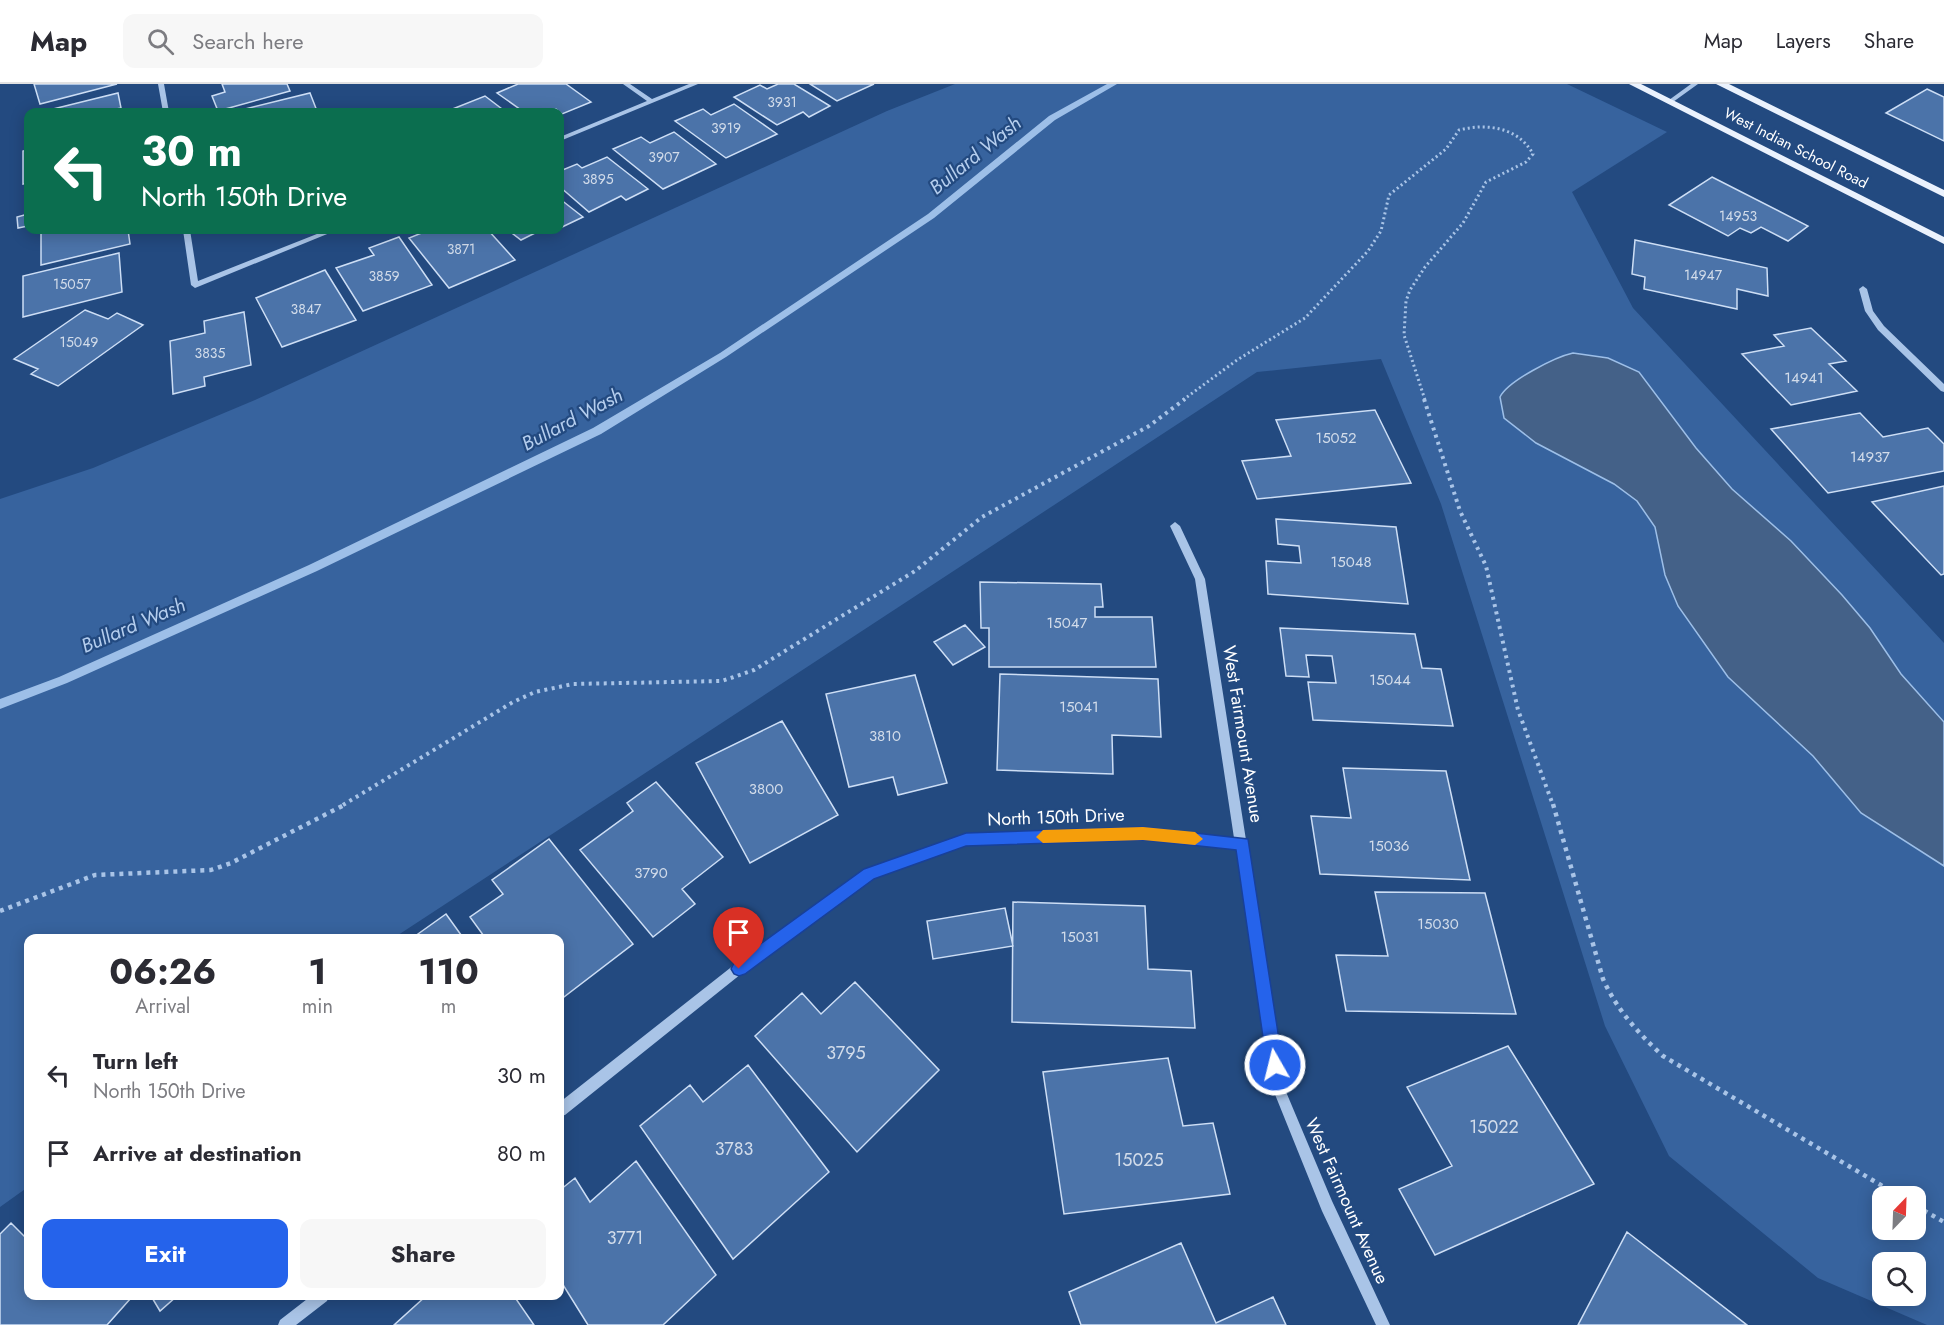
<!DOCTYPE html>
<style>
body{margin:0;font-family:Jost,sans-serif;background:#f7f7f7;color:#2b2b33;height:100vh;display:flex;flex-direction:column;font-size:22px;white-space:nowrap}
*{box-sizing:border-box;margin:0}
p{font-size:20px;color:#7c7c81}
.icon{flex:none;width:33px;height:33px;fill:none;stroke:currentColor;stroke-width:2;stroke-linecap:round;stroke-linejoin:round}
.map{position:relative;flex:1;overflow:hidden}
.drawer{position:absolute;left:24px;top:850px;width:540px;height:366px;display:flex;flex-direction:column;background:#fff;border-radius:12px;box-shadow:0 3px 15px #0003}
.drawer>*{flex:none}
.guide{position:absolute;left:24px;top:24px;width:540px;height:126px;border-radius:12px;box-shadow:0 3px 15px #0003;background:#0b6e4f;color:#fff;overflow:hidden}
.needle{width:39px;rotate:23deg}
.tools{position:absolute;left:1872px;top:1102px;display:grid;gap:12px}
.tools a{display:grid;place-items:center;width:54px;height:54px;border-radius:12px;background:#fff;box-shadow:0 3px 15px #0003;font-size:30px}
.pin{position:absolute;display:grid;place-items:center;width:51px;height:51px;color:#fff;margin:-62px -26px;border-radius:50% 50% 50% 0;rotate:-45deg;box-shadow:0 0 6px #0007}
.pin .icon{rotate:45deg}
.me{position:absolute;width:66px;margin:-33px;rotate:352deg;stroke-linejoin:round;filter:drop-shadow(0 0 4px #0008)}
.turn{display:flex;align-items:center;gap:21px;height:126px;padding:0 18px;font-size:27px}
.turn .icon{width:78px;height:78px;stroke-width:2.5}
.turn b{display:block;font-size:42px;line-height:51px}
.eta{display:flex;justify-content:space-evenly;align-items:center;height:102px;text-align:center}
.eta b{font-size:36px;font-weight:700;line-height:42px}
.action{display:flex;gap:12px;margin-top:auto;padding:12px 18px}
.action a{flex:1;height:69px;border-radius:12px;background:#2563eb;color:#fff;font-size:24px;font-weight:700;line-height:69px;text-align:center}
.action a+a{background:#f7f7f7;color:#2b2b33}
ul{padding:0;list-style:none}
li{display:flex;align-items:center;gap:18px;height:78px;padding:0 18px}
li div{flex:1}
li b{display:block;font-size:22px}
li em{font-style:normal}
header{display:flex;align-items:center;gap:36px;box-sizing:border-box;height:84px;padding:0 30px;background:#fff;border-bottom:2px solid #e1e1e2}
header strong{font-size:28px}
nav{display:flex;gap:33px;margin-inline-start:auto;font-size:21px}
.search{width:420px;height:54px;background:#f7f7f7;display:flex;align-items:center;gap:15px;box-sizing:border-box;padding:0 21px;border-radius:12px;color:#7c7c81;font-size:22px}
.map>svg:first-child{display:block}
</style>
<header>
<strong>Map</strong>
<div class="search"><svg class="icon" aria-label="search" viewBox="0 0 24 24"><circle cx="10" cy="10" r="6"/><path d="M15 15l6 6"/></svg>Search here</div>
<nav><a>Map</a><a>Layers</a><a>Share</a></nav>
</header>
<div class="map">
<svg width="1944" height="1241" viewBox="0 0 1944 1241">
<rect width="100%" height="100%" fill="#234a80"/>
<!-- green -->
<path fill="#37639e" fill-rule="evenodd" d="M 955,0 L 1567,0 L 1667,48 L 1572,108 L 1633,224 L 1944,559 L 1944,1241 L 1927,1241 L 1818,1194 L 1669,1072 L 1605,942 L 1441,420 L 1381,275 L 1257,288 L 392,855 L 28,855 L 28,1103 L 0,1123 L 0,415 L 93,384 L 255,316 L 887,27 ZM 1882,1113 L 1916,1113 L 1916,1146 L 1882,1146 ZM 1882,1179 L 1916,1179 L 1916,1212 L 1882,1212 Z"/>
<!-- water -->
<path fill="#446188" stroke="#9dbfe8" stroke-width="1.5" d="M 1573,269 L 1608,274 L 1639,288 L 1696,364 L 1732,405 L 1791,457 L 1842,511 L 1870,544 L 1901,590 L 1944,638 L 1944,782 L 1861,729 L 1813,672 L 1728,593 L 1678,522 L 1665,491 L 1655,443 L 1637,417 L 1614,400 L 1536,359 L 1504,334 L 1500,313 C 1508,297 1555,273 1573,269 Z"/>
<g fill="none" stroke-linecap="round" stroke-linejoin="round">
<!-- stream -->
<path fill="#9dbfe8" fill-rule="evenodd" d="M 1107,0 L 1117,0 L 1055,36 L 934,134 L 726,273 L 601,350 L 317,487 L 67,599 L 0,625 L 0,615 L 59,593 L 309,481 L 593,344 L 720,269 L 928,130 L 1049,32 Z"/>
</g>
<!-- building -->
<path fill="#4b73a9" stroke="#cddef5" stroke-width="1.5" d="M 34,0 L 117,0 L 40,20 Z
M 222,0 L 287,0 L 290,7 L 218,27 L 212,12 L 225,8 Z
M 518,0 L 566,0 L 591,18 L 562,30 L 556,25 L 549,28 L 524,28 L 497,9 Z
M 778,0 L 794,0 L 830,22 L 809,33 L 803,28 L 777,41 L 734,13 L 760,1 L 767,5 Z
M 810,0 L 874,0 L 837,17 Z
M 1927,5 L 1944,13 L 1944,57 L 1886,29 Z
M 118,9 L 121,24 L 102,28 L 41,28 Z
M 310,9 L 317,27 L 233,28 Z
M 485,12 L 506,28 L 445,28 Z
M 734,20 L 777,50 L 726,74 L 675,37 L 703,25 L 711,31 Z
M 674,48 L 716,80 L 663,105 L 613,65 L 641,53 L 650,59 Z
M 28,66 L 28,99 L 23,100 L 23,67 Z
M 607,73 L 648,105 L 626,116 L 621,112 L 589,128 L 560,103 L 560,87 L 577,80 L 582,84 Z
M 1712,93 L 1808,142 L 1788,157 L 1761,143 L 1751,149 L 1740,144 L 1728,152 L 1669,121 Z
M 560,115 L 583,133 L 560,144 Z
M 28,130 L 28,142 L 18,144 L 17,133 Z
M 41,146 L 128,146 L 130,160 L 41,181 Z
M 429,146 L 488,146 L 515,176 L 449,204 L 409,154 Z
M 508,146 L 541,146 L 521,156 Z
M 399,153 L 432,201 L 363,227 L 336,184 L 374,171 L 369,164 Z
M 1635,156 L 1767,184 L 1768,212 L 1737,205 L 1737,225 L 1644,205 L 1645,193 L 1632,190 Z
M 119,169 L 122,208 L 23,233 L 23,192 Z
M 325,186 L 356,236 L 282,263 L 256,214 Z
M 85,226 L 108,235 L 117,229 L 143,241 L 58,302 L 31,290 L 38,285 L 14,275 Z
M 244,228 L 251,281 L 204,293 L 205,302 L 173,310 L 170,257 L 205,249 L 204,237 Z
M 1811,244 L 1846,277 L 1829,280 L 1857,307 L 1791,321 L 1742,270 L 1784,262 L 1774,251 Z
M 1375,326 L 1411,399 L 1257,415 L 1242,377 L 1291,372 L 1276,336 Z
M 1860,329 L 1883,353 L 1928,344 L 1944,360 L 1944,387 L 1828,409 L 1771,345 Z
M 1944,402 L 1944,490 L 1941,491 L 1872,418 Z
M 1276,435 L 1396,443 L 1408,520 L 1268,510 L 1266,477 L 1301,479 L 1299,462 L 1278,460 Z
M 980,498 L 1101,500 L 1103,523 L 1095,523 L 1095,533 L 1152,533 L 1156,583 L 989,583 L 989,544 L 981,544 Z
M 965,541 L 985,563 L 953,581 L 934,558 Z
M 1280,544 L 1415,550 L 1422,584 L 1441,585 L 1453,642 L 1313,636 L 1308,598 L 1336,599 L 1332,572 L 1306,571 L 1309,593 L 1286,592 Z
M 1000,590 L 1158,595 L 1161,653 L 1112,651 L 1113,690 L 997,686 Z
M 915,591 L 947,699 L 898,711 L 893,693 L 849,703 L 826,610 Z
M 782,637 L 838,731 L 750,779 L 696,679 Z
M 1343,684 L 1446,687 L 1470,796 L 1320,790 L 1311,732 L 1351,734 Z
M 656,698 L 723,773 L 682,805 L 695,820 L 653,853 L 580,766 L 633,727 L 627,719 Z
M 549,755 L 633,860 L 560,916 L 560,855 L 486,855 L 470,833 L 503,810 L 492,796 Z
M 1375,808 L 1485,809 L 1516,930 L 1346,927 L 1336,871 L 1388,872 Z
M 1013,818 L 1145,822 L 1148,885 L 1191,887 L 1195,944 L 1012,938 Z
M 1005,824 L 1013,862 L 933,875 L 927,837 Z
M 446,830 L 464,855 L 411,855 Z
M 855,898 L 939,986 L 857,1068 L 755,952 L 802,909 L 821,930 Z
M 1508,962 L 1594,1100 L 1435,1171 L 1399,1105 L 1452,1082 L 1407,1003 Z
M 1168,974 L 1183,1042 L 1213,1039 L 1230,1110 L 1064,1130 L 1043,988 Z
M 748,981 L 829,1088 L 733,1175 L 640,1042 L 690,1001 L 703,1018 Z
M 636,1077 L 716,1191 L 663,1241 L 588,1241 L 560,1196 L 560,1106 L 575,1094 L 590,1118 Z
M 11,1139 L 28,1156 L 28,1212 L 129,1212 L 131,1214 L 107,1241 L 0,1241 L 0,1150 Z
M 1627,1148 L 1747,1241 L 1578,1241 Z
M 1181,1159 L 1216,1239 L 1273,1213 L 1286,1241 L 1081,1241 L 1069,1208 Z
M 151,1212 L 177,1212 L 160,1227 Z
M 426,1212 L 514,1212 L 534,1241 L 394,1241 Z"/>
<g fill="none" stroke-linecap="round" stroke-linejoin="round">
<!-- path-far2 -->
<path stroke="#a9c4e7" stroke-width="3" stroke-dasharray="2 3" stroke-linecap="butt" d="M 1183,316 L 1237,276 L 1305,234 L 1368,167 L 1381,147 L 1389,111 L 1446,65 L 1459,46 C 1487,39 1518,43 1533,70 L 1526,78 L 1486,98 L 1463,139 L 1425,183 L 1410,206 L 1406,217 L 1404,251 L 1425,316"/>
<!-- path-far1 -->
<path stroke="#a9c4e7" stroke-width="4" stroke-dasharray="3 4.5" stroke-linecap="butt" d="M 1424,315 L 1460,427 L 1486,482 L 1518,626 L 1553,721
M 343,721 L 513,618 L 535,608 L 573,600 L 722,597 L 754,586 L 915,487 L 982,433 L 1149,342 L 1185,315"/>
<!-- path -->
<path stroke="#a9c4e7" stroke-width="4.5" stroke-dasharray="4 5" stroke-linecap="butt" d="M 1553,720 L 1603,895 C 1617,926 1638,949 1663,972 L 1901,1113
M 0,827 L 95,791 L 211,786 L 231,779 L 346,720
M 1916,1122 L 1944,1138"/>
<!-- minor -->
<path fill="#a9c4e7" fill-rule="evenodd" d="M 158,0 L 164,0 L 169,28 L 163,28 Z
M 623,0 L 630,0 L 652,15 L 689,0 L 698,0 L 560,57 L 560,53 L 647,17 Z
M 1691,0 L 1698,0 L 1673,18 L 1669,18 L 1669,16 Z
M 183,146 L 190,146 L 198,197 L 327,146 L 337,146 L 195,204 L 191,201 Z
M 1863,202 L 1867,205 L 1873,227 L 1884,242 L 1944,300 L 1944,308 L 1941,307 L 1878,246 L 1865,227 L 1859,205 Z
M 1175,438 L 1180,442 L 1205,495 L 1246,756 L 1249,760 L 1247,764 L 1284,1003 L 1332,1117 L 1390,1241 L 1376,1241 L 1322,1127 L 1272,1003 L 1236,764 L 1143,754 L 966,760 L 873,793 L 761,874 L 565,1031 L 560,1032 L 560,1018 L 753,866 L 865,785 L 966,750 L 1143,744 L 1234,754 L 1195,495 L 1170,442 Z
M 311,1212 L 329,1212 L 327,1217 L 296,1241 L 278,1241 L 280,1236 Z"/>
<!-- major -->
<path fill="#ebf2fd" fill-rule="evenodd" d="M 1629,0 L 1641,0 L 1944,153 L 1944,160 Z
M 1716,0 L 1729,0 L 1944,106 L 1944,113 Z"/>
</g>
<!-- route -->
<path fill="#2563eb" stroke="#184099" stroke-width="1.5" d="M 1143,743 L 1248,755 L 1283,981 L 1281,986 L 1275,989 L 1269,986 L 1267,981 L 1236,766 L 1143,756 L 966,762 L 874,795 L 745,890 L 739,892 L 734,890 L 731,885 L 734,879 L 864,785 L 966,749 Z"/>
<!-- slow -->
<path fill="#f59e0b" d="M 1143,743 L 1195,748 L 1203,755 L 1195,761 L 1143,756 L 1043,759 L 1036,753 L 1043,746 Z"/>
<g text-anchor="middle" stroke-width="4.5" stroke-linejoin="round" paint-order="stroke">
<!-- far-number labels -->
<g font-size="14" fill="#d2dcea">
<text x="782" y="23">3931</text>
<text x="726" y="49">3919</text>
<text x="664" y="78">3907</text>
<text x="598" y="100">3895</text>
<text x="1738" y="137">14953</text>
<text x="461" y="170">3871</text>
<text x="1703" y="196">14947</text>
<text x="384" y="197">3859</text>
<text x="72" y="205">15057</text>
<text x="306" y="230">3847</text>
<text x="79" y="263">15049</text>
<text x="210" y="274">3835</text>
</g>
<!-- far-street labels -->
<g font-size="15" fill="#fff" stroke="#234a80">
<text transform="translate(1796 64) rotate(27)" y="5">West Indian School Road</text>
</g>
<!-- number labels -->
<g font-size="15" fill="#d2dcea">
<text x="1804" y="299">14941</text>
<text x="1336" y="359">15052</text>
<text x="1870" y="378">14937</text>
<text x="1351" y="483">15048</text>
<text x="1067" y="544">15047</text>
<text x="1390" y="601">15044</text>
<text x="1079" y="628">15041</text>
<text x="885" y="657">3810</text>
<text x="766" y="710">3800</text>
<text x="1389" y="767">15036</text>
<text x="651" y="794">3790</text>
<text x="1438" y="845">15030</text>
<text x="1080" y="858">15031</text>
</g>
<!-- street labels -->
<g font-size="18" fill="#fff" stroke="#234a80">
<text transform="translate(1243 650) rotate(81)" y="6">West Fairmount Avenue</text>
<text transform="translate(1056 733) rotate(-2)" y="6">North 150th Drive</text>
<text transform="translate(1347 1117) rotate(66)" y="6">West Fairmount Avenue</text>
</g>
<!-- near-number labels -->
<g font-size="18" fill="#d2dcea">
<text x="846" y="975">3795</text>
<text x="1494" y="1049">15022</text>
<text x="734" y="1071">3783</text>
<text x="1139" y="1082">15025</text>
<text x="625" y="1160">3771</text>
</g>
<!-- water labels -->
<g font-size="20" font-style="italic" fill="#b5ceee" stroke="#234a80">
<text transform="translate(975 71) rotate(-39)" y="7">Bullard Wash</text>
<text transform="translate(572 335) rotate(-28)" y="7">Bullard Wash</text>
<text transform="translate(133 541) rotate(-23)" y="7">Bullard Wash</text>
</g>
</g>
</svg>
<div class="tools">
<a><svg class="needle" viewBox="-14 -14 28 28"><path d="M0-13l5 13h-10z" fill="#e53935"/><path d="M0 13l5-13h-10z" fill="#7c7c81"/></svg></a>
<a><svg class="icon" aria-label="search" viewBox="0 0 24 24"><circle cx="10" cy="10" r="6"/><path d="M15 15l6 6"/></svg></a>
</div>
<div class="pin" style="left:739px;top:885px;background:#d93025"><svg class="icon" aria-label="arrive" viewBox="0 0 24 24"><path d="M6 21V4h12l-3 4 3 4H6"/></svg></div>
<svg class="me" style="left:1275px;top:981px" viewBox="-20 -20 40 40"><circle r="17" fill="#2563eb" stroke="#fff" stroke-width="3"/><path d="M0-11L8 9 0 5-8 9z" fill="#fff"/></svg>
<div class="guide">
<div class="turn"><svg class="icon" aria-label="left" viewBox="0 0 24 24"><path d="M17 20v-9H6M10 6l-5 5 5 5"/></svg><div><b>30 m</b>North 150th Drive</div></div>
</div>
<section class="drawer">
<div class="eta">
<div><b>06:26</b><p>Arrival</p></div>
<div><b>1</b><p>min</p></div>
<div><b>110</b><p>m</p></div>
</div>
<ul>
<li><svg class="icon" aria-label="left" viewBox="0 0 24 24"><path d="M17 20v-9H6M10 6l-5 5 5 5"/></svg><div><b>Turn left</b><p>North 150th Drive</p></div><em>30 m</em></li>
<li><svg class="icon" aria-label="arrive" viewBox="0 0 24 24"><path d="M6 21V4h12l-3 4 3 4H6"/></svg><div><b>Arrive at destination</b></div><em>80 m</em></li>
</ul>
<div class="action"><a>Exit</a><a>Share</a></div>
</section>
</div>
